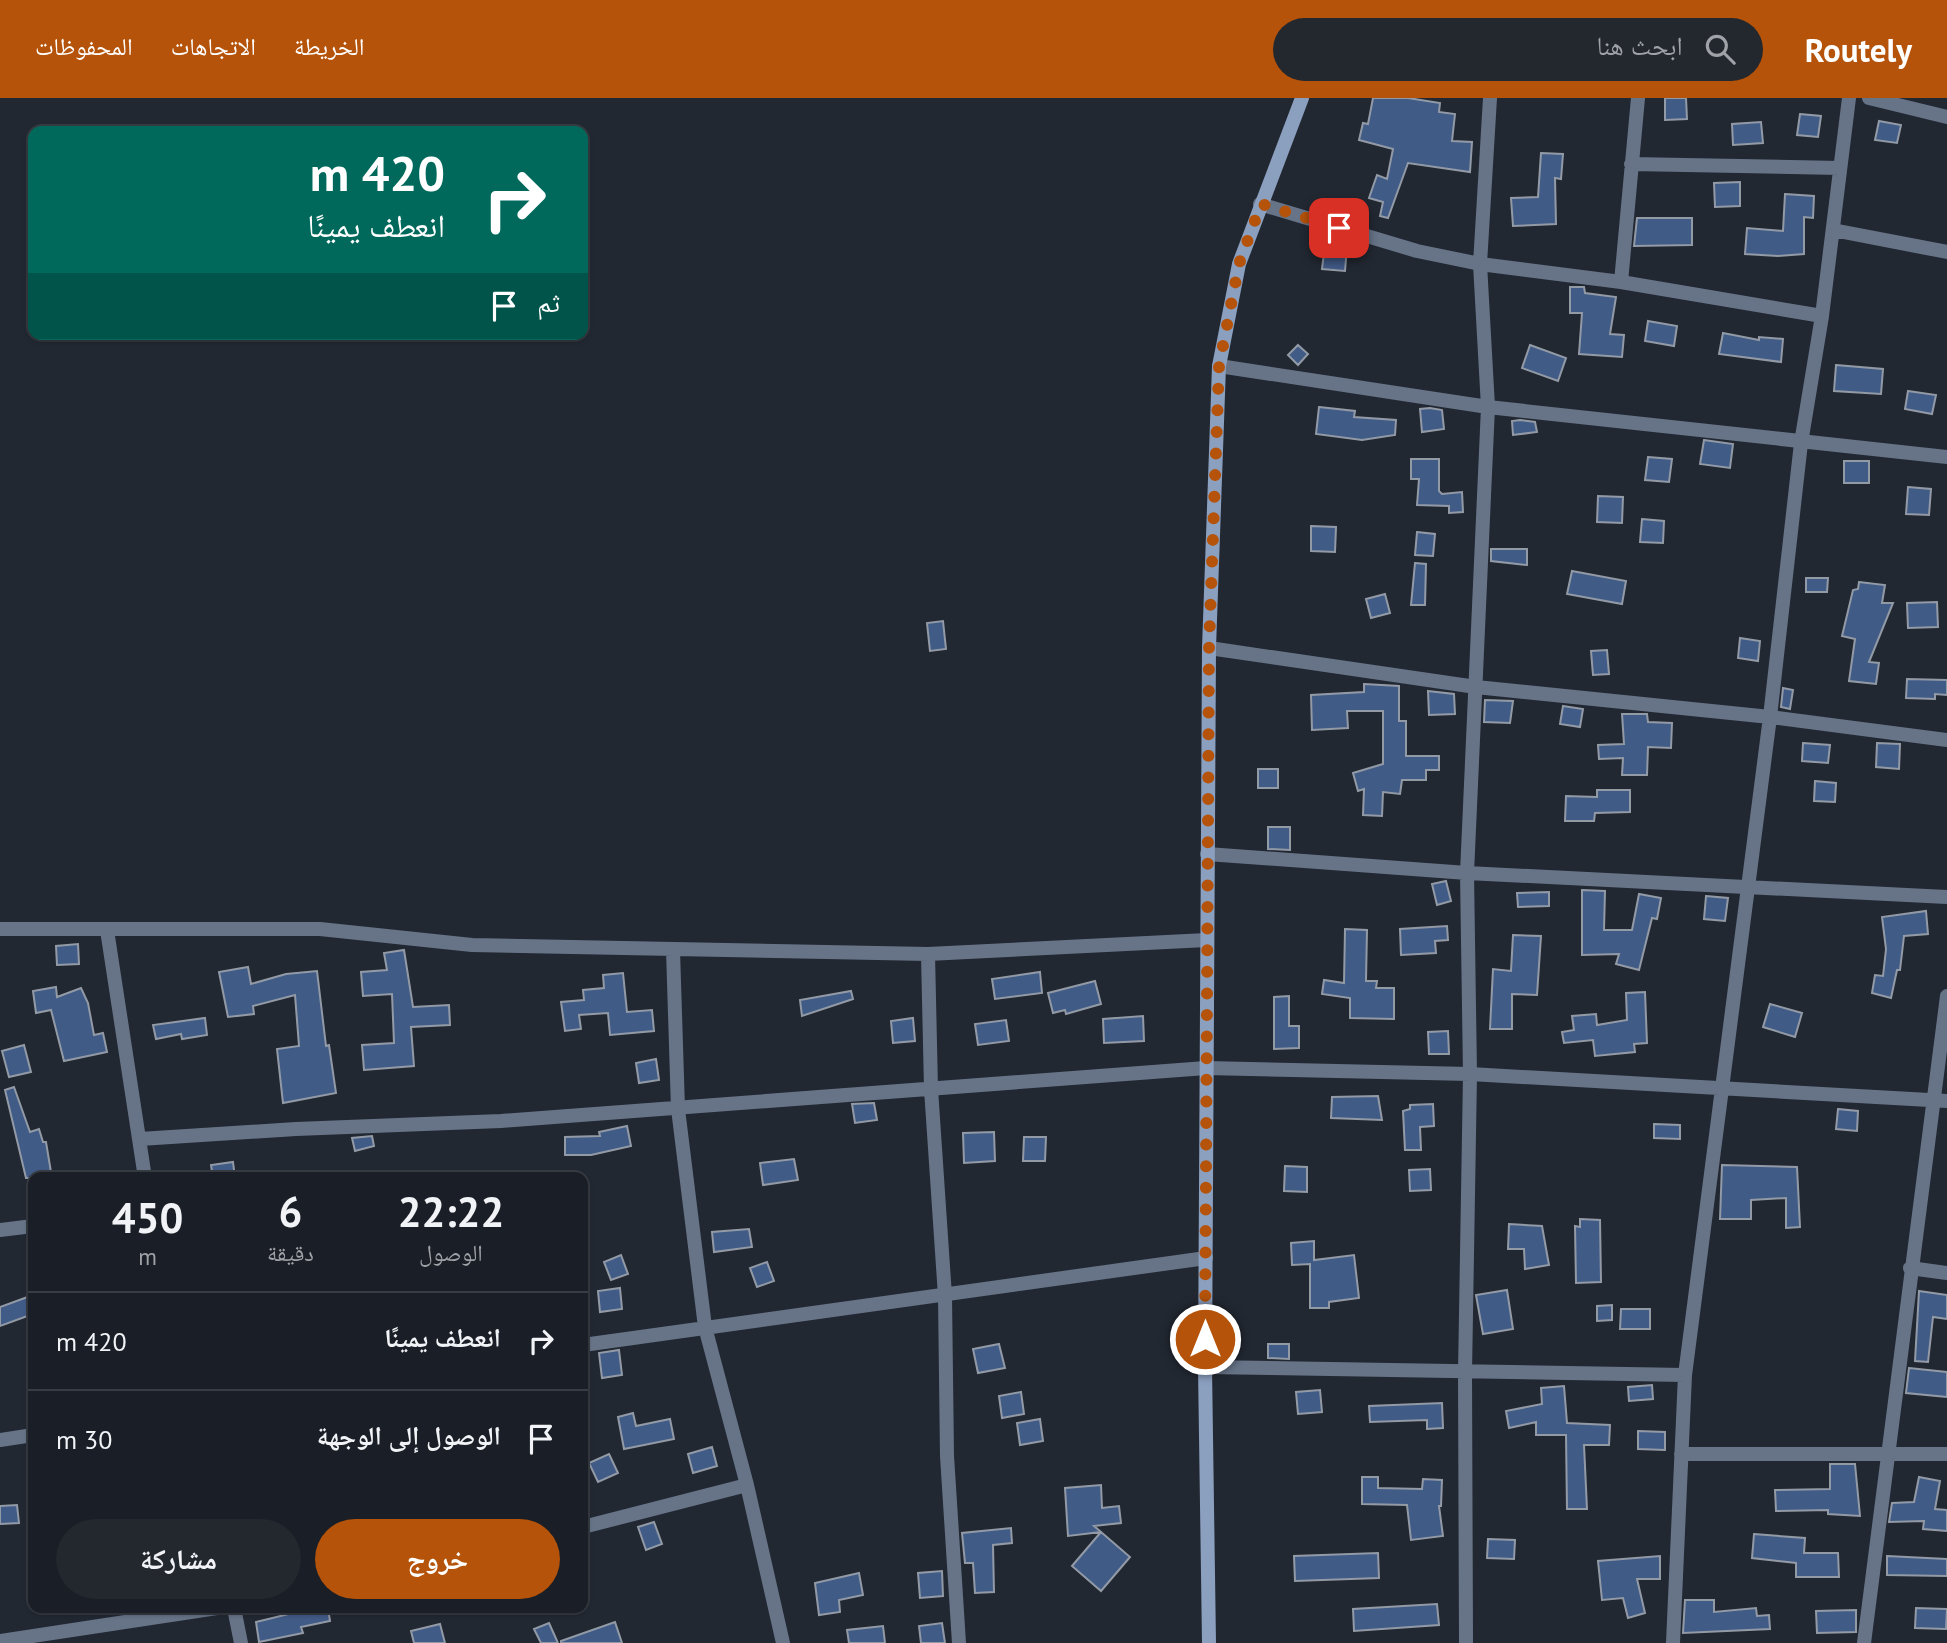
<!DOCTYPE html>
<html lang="ar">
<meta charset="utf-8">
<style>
body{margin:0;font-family:"PT Sans","Noto Naskh Arabic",sans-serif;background:#23272e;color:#f1f3f6;direction:rtl;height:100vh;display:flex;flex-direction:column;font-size:26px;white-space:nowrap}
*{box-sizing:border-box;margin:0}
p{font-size:23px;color:#9fa2a7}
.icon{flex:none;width:38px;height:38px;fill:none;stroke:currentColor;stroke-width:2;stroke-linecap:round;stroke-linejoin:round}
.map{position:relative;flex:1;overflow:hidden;direction:ltr}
.sheet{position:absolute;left:28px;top:1074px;width:560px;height:441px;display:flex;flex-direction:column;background:#1a1e26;border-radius:14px;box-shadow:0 2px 5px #0004,0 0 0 2px #383c43;direction:rtl}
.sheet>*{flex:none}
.guide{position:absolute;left:28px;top:28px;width:560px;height:214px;border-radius:14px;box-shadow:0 2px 5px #0004,0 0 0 2px #383c43;direction:rtl;background:#00695c;color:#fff;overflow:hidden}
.pin{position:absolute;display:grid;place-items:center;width:60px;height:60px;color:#fff;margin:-30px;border-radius:14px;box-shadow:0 4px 10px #0006}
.me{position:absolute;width:77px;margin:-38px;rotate:0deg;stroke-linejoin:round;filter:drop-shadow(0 0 5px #0008)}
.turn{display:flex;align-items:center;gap:24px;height:147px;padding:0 28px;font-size:32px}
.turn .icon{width:91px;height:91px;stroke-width:2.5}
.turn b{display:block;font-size:49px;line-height:60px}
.then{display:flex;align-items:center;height:66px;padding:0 28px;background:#0003;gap:14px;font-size:26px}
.eta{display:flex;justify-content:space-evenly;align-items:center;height:119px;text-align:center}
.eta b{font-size:42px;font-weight:700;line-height:49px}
.cta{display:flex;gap:14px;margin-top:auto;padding:14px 28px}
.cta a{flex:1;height:80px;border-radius:42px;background:#b45309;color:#fff;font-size:28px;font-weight:700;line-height:80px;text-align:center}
.cta a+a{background:#23272e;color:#f1f3f6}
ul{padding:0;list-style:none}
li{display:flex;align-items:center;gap:21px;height:98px;padding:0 28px;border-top:2px solid #383c43}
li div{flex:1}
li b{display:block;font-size:26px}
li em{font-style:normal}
header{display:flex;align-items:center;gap:42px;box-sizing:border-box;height:98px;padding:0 35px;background:#b45309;color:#fff}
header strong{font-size:33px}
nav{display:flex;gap:38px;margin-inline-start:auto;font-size:24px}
.search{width:490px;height:63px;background:#23272e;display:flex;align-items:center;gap:18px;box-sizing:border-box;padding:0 24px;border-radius:38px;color:#9fa2a7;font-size:26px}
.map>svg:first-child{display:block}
</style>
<header>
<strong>Routely</strong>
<div class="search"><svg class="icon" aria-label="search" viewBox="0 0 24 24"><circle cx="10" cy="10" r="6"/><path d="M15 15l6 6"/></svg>ابحث هنا</div>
<nav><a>الخريطة</a><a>الاتجاهات</a><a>المحفوظات</a></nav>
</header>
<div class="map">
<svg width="1947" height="1545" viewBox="0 0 1947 1545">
<rect width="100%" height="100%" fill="#222832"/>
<!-- building -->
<path fill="#415b87" stroke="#929aa6" stroke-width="2" d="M 1373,0 L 1408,0 L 1440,5 L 1439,14 L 1455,16 L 1452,43 L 1472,44 L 1470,74 L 1408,65 L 1388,120 L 1380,118 L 1383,104 L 1369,100 L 1377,77 L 1387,81 L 1393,51 L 1359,42 L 1363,25 L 1368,26 Z
M 1665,0 L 1686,0 L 1687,21 L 1665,22 Z
M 1800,16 L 1821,18 L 1818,39 L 1797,37 Z
M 1879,23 L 1901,27 L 1897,45 L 1875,42 Z
M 1761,24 L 1763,45 L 1733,47 L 1732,26 Z
M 1541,55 L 1563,56 L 1561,81 L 1555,80 L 1556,126 L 1513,128 L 1511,100 L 1538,99 Z
M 1740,84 L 1740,108 L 1715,109 L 1714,85 Z
M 1785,96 L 1814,98 L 1813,120 L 1804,119 L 1804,156 L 1778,158 L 1745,156 L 1747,130 L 1783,133 Z
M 1637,120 L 1692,120 L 1692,147 L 1634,148 Z
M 1325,147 L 1347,149 L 1345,173 L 1322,171 Z
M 1570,189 L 1584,189 L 1585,195 L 1616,199 L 1610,236 L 1624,237 L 1622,259 L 1579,256 L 1582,215 L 1570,215 Z
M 1648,223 L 1677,228 L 1674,248 L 1645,243 Z
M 1723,235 L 1759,242 L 1759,239 L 1783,241 L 1781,264 L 1719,256 Z
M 1298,247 L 1308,256 L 1298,267 L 1288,257 Z
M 1530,247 L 1566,260 L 1558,283 L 1522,270 Z
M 1836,267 L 1883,271 L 1881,296 L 1834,293 Z
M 1908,293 L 1936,297 L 1932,316 L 1905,311 Z
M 1319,309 L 1355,313 L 1354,319 L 1396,322 L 1395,337 L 1362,342 L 1316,336 Z
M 1430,310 L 1442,312 L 1444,331 L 1422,334 L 1420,311 Z
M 1520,322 L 1535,324 L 1537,334 L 1513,337 L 1512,323 Z
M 1704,342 L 1733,346 L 1730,370 L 1700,366 Z
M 1648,359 L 1672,361 L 1669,384 L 1645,382 Z
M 1411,361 L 1439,361 L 1439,393 L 1442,396 L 1462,394 L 1463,414 L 1449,415 L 1449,408 L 1417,407 L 1419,381 L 1411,381 Z
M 1844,363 L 1869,363 L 1869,385 L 1844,385 Z
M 1908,389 L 1931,391 L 1929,417 L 1906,416 Z
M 1598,398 L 1623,399 L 1622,425 L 1597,424 Z
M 1642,421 L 1664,423 L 1663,445 L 1640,444 Z
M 1311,428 L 1336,429 L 1335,454 L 1311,453 Z
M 1417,434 L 1435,436 L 1433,458 L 1415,457 Z
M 1491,451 L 1527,451 L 1527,467 L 1491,463 Z
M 1415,465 L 1426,466 L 1425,507 L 1411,507 Z
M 1572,473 L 1626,483 L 1622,506 L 1567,496 Z
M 1806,480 L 1828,480 L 1827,494 L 1806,494 Z
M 1859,484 L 1885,487 L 1882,505 L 1893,505 L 1869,564 L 1879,565 L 1876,586 L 1849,583 L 1855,541 L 1842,538 L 1853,492 L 1858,491 Z
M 1385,496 L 1390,515 L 1371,520 L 1366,501 Z
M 1937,504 L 1938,529 L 1908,530 L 1907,505 Z
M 943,523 L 946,551 L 930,553 L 927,525 Z
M 1740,540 L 1760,543 L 1758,563 L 1738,560 Z
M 1607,552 L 1609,576 L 1593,577 L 1591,553 Z
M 1907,581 L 1947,582 L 1947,597 L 1935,596 L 1935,601 L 1906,600 Z
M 1364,586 L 1399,588 L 1399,623 L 1406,623 L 1406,658 L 1439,658 L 1439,672 L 1426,672 L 1426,682 L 1402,682 L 1400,696 L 1383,694 L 1382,718 L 1363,717 L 1364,691 L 1358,693 L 1353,675 L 1383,666 L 1383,613 L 1347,613 L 1348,630 L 1312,632 L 1311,597 L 1364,594 Z
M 1783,590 L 1793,592 L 1790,611 L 1781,609 Z
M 1428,593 L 1454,596 L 1455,616 L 1429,617 Z
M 1485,602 L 1513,603 L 1510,625 L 1484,624 Z
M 1563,608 L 1583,611 L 1580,629 L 1560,626 Z
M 1622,616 L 1647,616 L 1648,624 L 1672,625 L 1671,650 L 1648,649 L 1647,677 L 1622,677 L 1623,660 L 1599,661 L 1598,647 L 1624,646 Z
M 1803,645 L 1830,647 L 1828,665 L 1802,663 Z
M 1877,645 L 1900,646 L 1899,671 L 1876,669 Z
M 1258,671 L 1278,671 L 1278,690 L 1258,690 Z
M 1815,683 L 1836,685 L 1835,704 L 1814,703 Z
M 1597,692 L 1630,692 L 1630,714 L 1595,715 L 1594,723 L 1565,723 L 1566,698 L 1597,699 Z
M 1268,729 L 1290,729 L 1290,752 L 1268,751 Z
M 1446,783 L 1451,803 L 1437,807 L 1432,786 Z
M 1582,792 L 1605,793 L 1604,832 L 1632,832 L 1639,796 L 1661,800 L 1657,821 L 1652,820 L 1639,872 L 1616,866 L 1619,856 L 1582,857 Z
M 1549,794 L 1549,808 L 1518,809 L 1517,795 Z
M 1706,798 L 1728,800 L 1725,823 L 1704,821 Z
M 1926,813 L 1928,836 L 1904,838 L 1900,872 L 1897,872 L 1891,900 L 1872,895 L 1875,877 L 1883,878 L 1886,851 L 1882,819 Z
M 1447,828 L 1448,842 L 1435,843 L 1436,855 L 1401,857 L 1400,831 Z
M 1345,831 L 1367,832 L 1366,883 L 1377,883 L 1376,890 L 1394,890 L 1394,921 L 1350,920 L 1350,900 L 1322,896 L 1324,882 L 1344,885 Z
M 1513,837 L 1541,838 L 1537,897 L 1512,896 L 1512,931 L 1490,931 L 1493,871 L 1511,873 Z
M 78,846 L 79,866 L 57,867 L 56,848 Z
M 404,852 L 413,909 L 449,907 L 450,927 L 411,929 L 414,968 L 364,972 L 362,947 L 394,945 L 392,896 L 363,898 L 361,874 L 387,872 L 384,855 Z
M 248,869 L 251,886 L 286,876 L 317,873 L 326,948 L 329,947 L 330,954 L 336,995 L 283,1005 L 277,951 L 299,948 L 295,897 L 253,908 L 254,916 L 228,919 L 219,874 Z
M 1040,874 L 1042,895 L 995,901 L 992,881 Z
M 623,875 L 627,914 L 652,912 L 654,933 L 610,937 L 608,915 L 579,917 L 581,931 L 565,933 L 561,904 L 584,902 L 583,892 L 604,890 L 603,877 Z
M 1095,883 L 1101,906 L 1066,916 L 1065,912 L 1053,915 L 1048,895 Z
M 56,889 L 57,899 L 81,890 L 88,905 L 94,937 L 103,935 L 107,954 L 64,963 L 51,912 L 36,915 L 33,893 Z
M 851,893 L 853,901 L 802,918 L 800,902 Z
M 1645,894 L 1647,945 L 1634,946 L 1635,954 L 1595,958 L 1593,942 L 1564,945 L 1562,934 L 1574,932 L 1572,918 L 1596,916 L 1597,927 L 1627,922 L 1626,895 Z
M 1289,898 L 1289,928 L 1299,928 L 1299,950 L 1274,951 L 1274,899 Z
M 1770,906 L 1802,915 L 1795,939 L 1763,929 Z
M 1143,918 L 1144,943 L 1104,945 L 1103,921 Z
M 205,920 L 207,937 L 182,941 L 181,936 L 156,941 L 153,927 Z
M 913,920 L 915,943 L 893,945 L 891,923 Z
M 1006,922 L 1009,943 L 978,947 L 975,926 Z
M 1448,933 L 1449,956 L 1429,956 L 1428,934 Z
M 24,947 L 31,974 L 9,979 L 2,953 Z
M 656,961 L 659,982 L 639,985 L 636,965 Z
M 14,989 L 30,1034 L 39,1031 L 43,1044 L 46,1044 L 52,1080 L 26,1080 L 5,992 Z
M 1378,998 L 1382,1022 L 1331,1020 L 1332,999 Z
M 874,1005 L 877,1022 L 855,1025 L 852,1006 Z
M 1433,1006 L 1434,1028 L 1420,1029 L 1421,1052 L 1405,1052 L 1403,1013 L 1410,1011 L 1410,1007 Z
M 1838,1011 L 1858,1013 L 1857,1033 L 1836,1031 Z
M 1654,1026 L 1680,1027 L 1680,1041 L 1654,1040 Z
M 627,1028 L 631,1048 L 591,1057 L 565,1057 L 565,1039 L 600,1038 L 599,1034 Z
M 994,1034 L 995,1063 L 964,1065 L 963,1035 Z
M 372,1038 L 374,1048 L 355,1053 L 352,1040 Z
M 1024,1039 L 1046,1039 L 1045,1063 L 1023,1063 Z
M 794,1061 L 798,1082 L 763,1087 L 760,1065 Z
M 233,1064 L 235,1080 L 213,1080 L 211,1067 Z
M 1722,1067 L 1797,1069 L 1800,1129 L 1786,1130 L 1786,1100 L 1751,1102 L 1751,1121 L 1720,1121 Z
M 1285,1068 L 1307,1069 L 1307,1094 L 1284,1093 Z
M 1430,1071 L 1431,1092 L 1410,1093 L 1409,1072 Z
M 1580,1121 L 1600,1122 L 1601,1184 L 1576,1185 L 1575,1128 L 1580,1129 Z
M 1509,1126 L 1542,1128 L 1549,1167 L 1525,1171 L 1524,1151 L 1508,1151 Z
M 749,1131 L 752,1149 L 714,1154 L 712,1134 Z
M 1314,1143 L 1314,1162 L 1354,1157 L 1359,1200 L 1329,1204 L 1329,1210 L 1310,1210 L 1310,1166 L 1292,1167 L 1291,1145 Z
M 621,1157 L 628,1176 L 611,1182 L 604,1164 Z
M 767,1164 L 774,1183 L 757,1189 L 750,1170 Z
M 620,1190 L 622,1211 L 600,1214 L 598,1193 Z
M 1507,1192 L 1513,1231 L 1483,1236 L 1476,1197 Z
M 1919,1193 L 1947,1197 L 1947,1221 L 1933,1219 L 1928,1264 L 1915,1263 Z
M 33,1197 L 33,1216 L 0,1228 L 0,1209 Z
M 1612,1207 L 1612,1222 L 1597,1223 L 1597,1208 Z
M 1621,1211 L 1650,1211 L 1650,1231 L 1620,1231 Z
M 999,1246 L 1005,1270 L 978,1275 L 973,1251 Z
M 1268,1246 L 1289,1246 L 1289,1261 L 1268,1260 Z
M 619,1252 L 622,1277 L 602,1280 L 599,1255 Z
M 1909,1270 L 1947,1274 L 1947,1299 L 1906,1295 Z
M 1652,1287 L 1653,1301 L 1629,1303 L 1628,1289 Z
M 1564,1288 L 1567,1325 L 1610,1327 L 1609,1347 L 1584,1347 L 1587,1411 L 1567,1411 L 1566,1337 L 1536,1337 L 1536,1324 L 1509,1330 L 1506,1313 L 1542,1306 L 1541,1290 Z
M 1320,1292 L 1322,1314 L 1298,1316 L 1296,1294 Z
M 1021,1294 L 1024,1316 L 1002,1320 L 999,1298 Z
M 1442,1305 L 1443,1330 L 1427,1331 L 1427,1322 L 1370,1324 L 1369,1308 Z
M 633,1315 L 636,1328 L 670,1321 L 674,1341 L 624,1351 L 618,1319 Z
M 1040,1321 L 1043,1343 L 1020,1347 L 1017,1325 Z
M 1638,1333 L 1665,1334 L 1665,1352 L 1638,1351 Z
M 712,1349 L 717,1368 L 693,1375 L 688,1356 Z
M 609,1356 L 618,1375 L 598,1384 L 589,1365 Z
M 1830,1366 L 1855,1366 L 1860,1418 L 1828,1416 L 1828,1412 L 1776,1413 L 1775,1392 L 1830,1391 Z
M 1362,1379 L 1378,1379 L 1378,1390 L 1422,1391 L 1423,1381 L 1442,1382 L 1441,1408 L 1439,1408 L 1443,1438 L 1411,1442 L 1407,1407 L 1362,1406 Z
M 1919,1379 L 1940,1383 L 1935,1411 L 1947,1412 L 1947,1433 L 1923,1431 L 1924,1423 L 1889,1424 L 1892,1405 L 1914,1404 Z
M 1101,1387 L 1102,1410 L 1119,1408 L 1121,1425 L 1094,1428 L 1101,1434 L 1068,1438 L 1065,1390 Z
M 17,1407 L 19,1425 L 0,1426 L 0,1408 Z
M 654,1424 L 662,1446 L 646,1452 L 638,1429 Z
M 1011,1430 L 1012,1445 L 993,1447 L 994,1494 L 975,1495 L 973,1465 L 965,1465 L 962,1435 Z
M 1101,1434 L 1130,1459 L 1101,1493 L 1072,1468 Z
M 1754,1436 L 1805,1440 L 1804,1455 L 1838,1455 L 1839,1479 L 1796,1479 L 1796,1465 L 1752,1460 Z
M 1488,1441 L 1515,1442 L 1514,1461 L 1487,1460 Z
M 1378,1455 L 1379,1480 L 1295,1483 L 1294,1458 Z
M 1660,1458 L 1660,1481 L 1637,1481 L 1645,1515 L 1628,1520 L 1623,1500 L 1602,1502 L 1598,1463 Z
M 1887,1458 L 1947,1461 L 1947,1478 L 1887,1477 Z
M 942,1473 L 943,1498 L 920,1500 L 918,1475 Z
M 859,1475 L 863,1497 L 839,1502 L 840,1514 L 819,1517 L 815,1485 Z
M 1685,1502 L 1714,1502 L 1714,1514 L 1756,1510 L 1757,1518 L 1769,1517 L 1770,1531 L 1683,1535 Z
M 1437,1506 L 1439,1527 L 1354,1533 L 1353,1511 Z
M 313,1510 L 328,1510 L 330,1523 L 301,1529 L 303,1535 L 259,1544 L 256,1524 Z
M 1916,1510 L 1947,1511 L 1946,1531 L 1915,1530 Z
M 1856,1512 L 1856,1534 L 1817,1535 L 1816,1513 Z
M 615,1524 L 622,1545 L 561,1545 L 561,1543 Z
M 549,1525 L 558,1545 L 541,1545 L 534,1531 Z
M 942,1525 L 945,1545 L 921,1545 L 919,1528 Z
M 440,1526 L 445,1545 L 414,1545 L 411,1533 Z
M 883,1528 L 885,1545 L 849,1545 L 847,1532 Z"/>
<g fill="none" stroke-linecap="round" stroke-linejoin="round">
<!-- street -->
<path stroke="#677488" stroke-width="14" d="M 1869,0 L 1947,19
M 1631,66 L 1840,70
M 1260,106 L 1417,153 L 1480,166 L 1621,184 L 1822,218
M 1833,132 L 1947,154
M 1621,184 L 1638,0
M 1219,268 L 1488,309 L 1947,359
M 1209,550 L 1476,589 L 1770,619 L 1947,642
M 1207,756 L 1467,775 L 1947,799
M 0,831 L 320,831 L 472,847 L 928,856 L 1207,842
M 107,832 L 145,1080
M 673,852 L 678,1011 L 705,1229 L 747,1387 L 783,1545
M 928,856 L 931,991 L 945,1198 L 947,1358 L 959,1545
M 140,1041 L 296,1031 L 501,1023 L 1206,970 L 1470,976 L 1947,1003
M 0,1132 L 33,1128
M 1910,1170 L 1947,1175
M 583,1247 L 1206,1160
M 1205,1269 L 1685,1277
M 0,1342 L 33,1337
M 1681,1356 L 1947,1356
M 583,1429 L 747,1387
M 234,1510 L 241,1545
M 0,1543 L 217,1510
M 1466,1545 L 1465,1275 L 1470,976 L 1467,775 L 1488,309 L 1480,166 L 1490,0
M 1673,1545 L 1685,1277 L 1770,619 L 1801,345 L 1822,218 L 1849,0
M 1864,1545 L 1947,898"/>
<!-- secondary -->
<path stroke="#8b9fbf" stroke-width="14" d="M 1209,1545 L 1205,1269 L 1209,550 L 1219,268 L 1239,166 L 1302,0"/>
</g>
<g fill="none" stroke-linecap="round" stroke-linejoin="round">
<!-- route -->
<path stroke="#b45309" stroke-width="12" stroke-dasharray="0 21.6" d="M 1205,1241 L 1209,550 L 1219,268 L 1239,166 L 1261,106 L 1339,130"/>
</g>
</svg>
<div class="pin" style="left:1339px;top:130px;background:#d93025"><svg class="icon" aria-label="arrive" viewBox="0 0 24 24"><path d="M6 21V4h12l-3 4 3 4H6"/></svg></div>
<svg class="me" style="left:1205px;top:1241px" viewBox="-20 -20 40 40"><circle r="17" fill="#b45309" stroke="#fff" stroke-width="3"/><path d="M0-11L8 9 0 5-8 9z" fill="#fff"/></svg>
<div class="guide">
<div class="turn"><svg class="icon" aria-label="right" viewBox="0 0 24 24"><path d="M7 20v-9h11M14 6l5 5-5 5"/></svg><div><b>420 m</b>انعطف يمينًا</div></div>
<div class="then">ثم<svg class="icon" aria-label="arrive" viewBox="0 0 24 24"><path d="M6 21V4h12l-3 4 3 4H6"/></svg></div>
</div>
<section class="sheet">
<div class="eta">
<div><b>22:22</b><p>الوصول</p></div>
<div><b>6</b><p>دقيقة</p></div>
<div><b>450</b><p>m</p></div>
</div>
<ul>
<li><svg class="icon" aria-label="right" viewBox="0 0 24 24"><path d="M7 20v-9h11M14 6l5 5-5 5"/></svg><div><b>انعطف يمينًا</b></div><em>420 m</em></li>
<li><svg class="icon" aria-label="arrive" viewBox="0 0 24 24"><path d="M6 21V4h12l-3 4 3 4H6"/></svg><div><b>الوصول إلى الوجهة</b></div><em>30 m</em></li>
</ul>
<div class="cta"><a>خروج</a><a>مشاركة</a></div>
</section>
</div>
